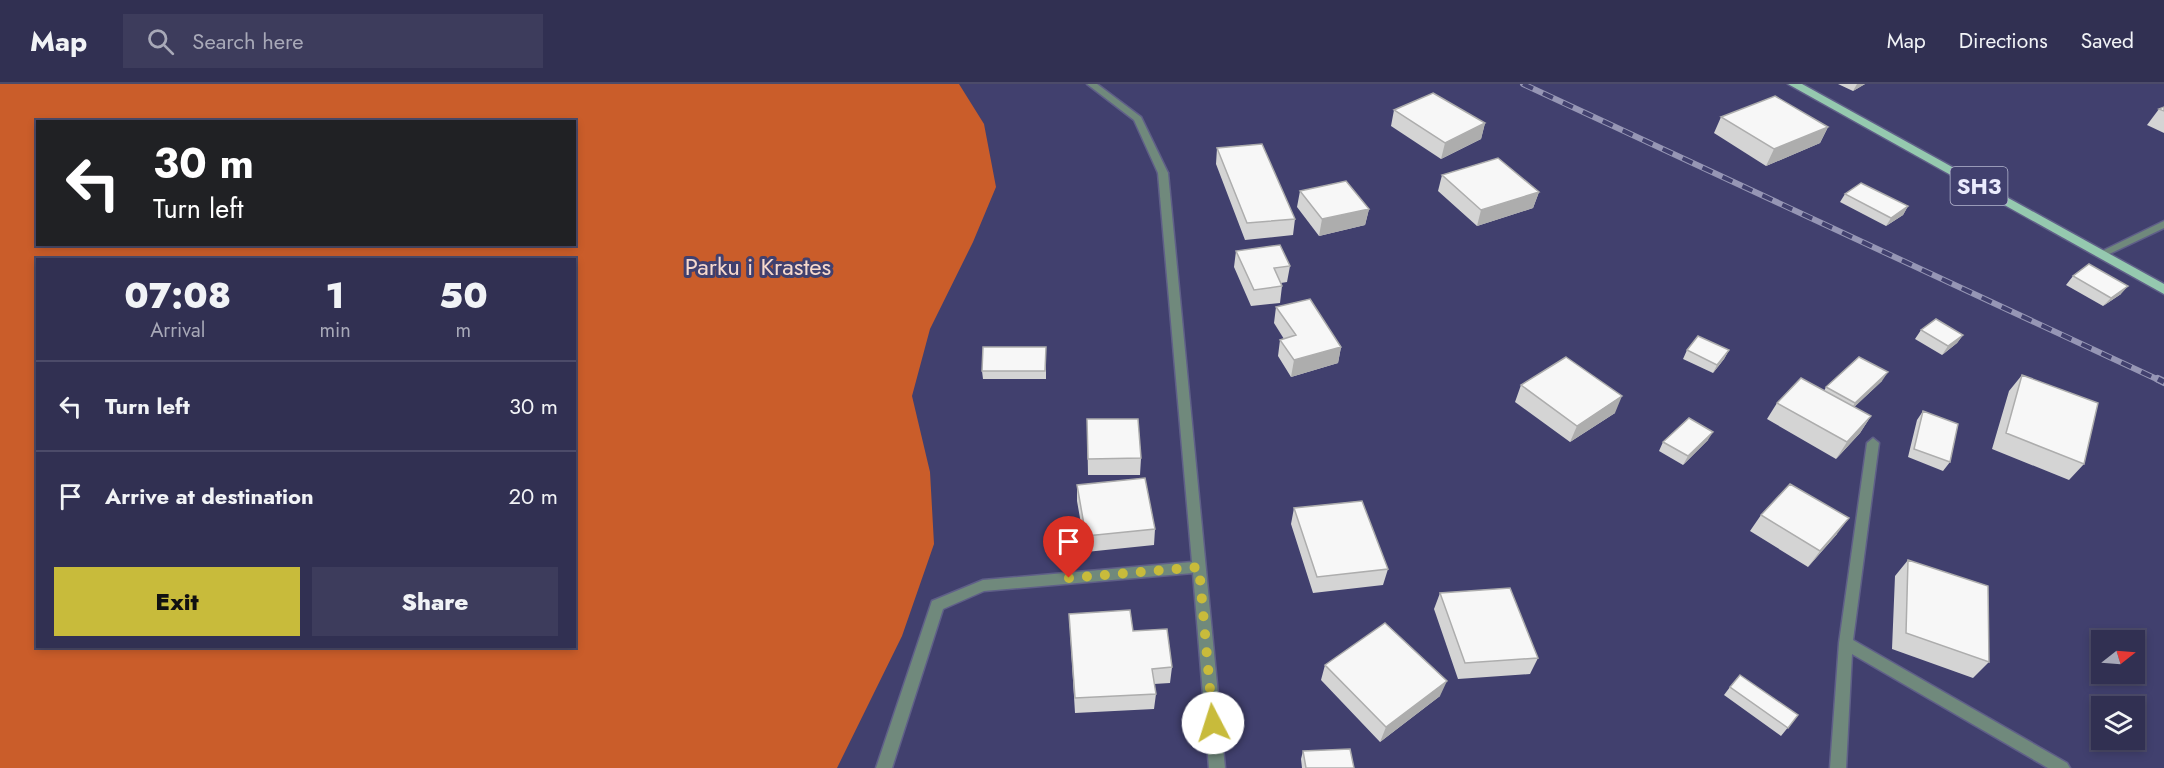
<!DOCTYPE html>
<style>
body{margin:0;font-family:Jost,sans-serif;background:#3d3c5c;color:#f1f3f6;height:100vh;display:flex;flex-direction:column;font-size:22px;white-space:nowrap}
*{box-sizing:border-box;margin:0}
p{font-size:20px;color:#a8a9b8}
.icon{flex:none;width:33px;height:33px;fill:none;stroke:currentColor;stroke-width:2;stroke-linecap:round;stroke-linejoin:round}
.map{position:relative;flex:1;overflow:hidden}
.panel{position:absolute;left:36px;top:174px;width:540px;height:390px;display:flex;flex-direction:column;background:#313052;border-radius:0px;box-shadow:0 3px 9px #0003,0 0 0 2px #4c4b69}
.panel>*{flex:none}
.banner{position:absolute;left:36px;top:36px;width:540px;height:126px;border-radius:0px;box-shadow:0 3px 9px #0003,0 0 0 2px #4c4b69;background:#202124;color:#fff;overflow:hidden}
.needle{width:39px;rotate:73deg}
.fabs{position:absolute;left:2091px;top:546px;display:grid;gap:12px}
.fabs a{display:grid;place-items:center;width:54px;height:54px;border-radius:0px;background:#313052;box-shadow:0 3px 9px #0003,0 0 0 2px #4c4b69;font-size:30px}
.pin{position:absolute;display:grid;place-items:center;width:51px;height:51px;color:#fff;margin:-62px -26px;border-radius:50% 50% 50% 0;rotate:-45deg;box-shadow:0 0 6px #0007}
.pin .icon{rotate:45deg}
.me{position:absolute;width:66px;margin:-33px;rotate:355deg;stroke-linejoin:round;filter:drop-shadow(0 0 4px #0008)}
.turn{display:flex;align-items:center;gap:21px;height:126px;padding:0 18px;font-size:27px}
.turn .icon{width:78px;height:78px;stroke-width:2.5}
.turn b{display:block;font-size:42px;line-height:51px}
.eta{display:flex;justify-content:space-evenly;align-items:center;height:102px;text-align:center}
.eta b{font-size:36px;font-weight:800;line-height:42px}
.button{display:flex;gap:12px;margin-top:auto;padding:12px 18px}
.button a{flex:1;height:69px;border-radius:0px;background:#c8bb3b;color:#111;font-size:24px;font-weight:800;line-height:69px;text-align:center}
.button a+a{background:#3d3c5c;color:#f1f3f6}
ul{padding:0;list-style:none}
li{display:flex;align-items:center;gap:18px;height:90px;padding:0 18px;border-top:2px solid #4c4b69}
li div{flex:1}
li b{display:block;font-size:22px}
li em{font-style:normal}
header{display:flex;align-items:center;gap:36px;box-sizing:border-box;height:84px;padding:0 30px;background:#313052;border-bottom:2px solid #4c4b69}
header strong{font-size:28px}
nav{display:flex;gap:33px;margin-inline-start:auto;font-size:21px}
.search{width:420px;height:54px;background:#3d3c5c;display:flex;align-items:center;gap:15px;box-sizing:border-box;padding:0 21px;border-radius:0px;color:#a8a9b8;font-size:22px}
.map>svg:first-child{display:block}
</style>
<header>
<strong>Map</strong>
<div class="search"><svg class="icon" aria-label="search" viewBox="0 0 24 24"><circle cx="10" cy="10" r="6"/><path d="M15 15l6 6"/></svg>Search here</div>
<nav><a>Map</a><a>Directions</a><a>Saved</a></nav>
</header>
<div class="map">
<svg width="2164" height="684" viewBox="0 0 2164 684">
<rect width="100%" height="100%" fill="#41406e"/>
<!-- forest -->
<path fill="#ca5d2a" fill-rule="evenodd" d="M 0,0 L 959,0 L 984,40 L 996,103 L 973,158 L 930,245 L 912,312 L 930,388 L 934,460 L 902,552 L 837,684 L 0,684 ZM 38,38 L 574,38 L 574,160 L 38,160 ZM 38,176 L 574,176 L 574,562 L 38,562 Z"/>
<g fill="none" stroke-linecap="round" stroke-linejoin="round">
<!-- service casing -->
<g stroke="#5f5f88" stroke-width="3">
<path id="service" d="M 1087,0 L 1097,0 L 1141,33 L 1168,89 L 1166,91 L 1163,92 L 1158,89 L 1134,36 Z"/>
</g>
<!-- minor casing -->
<g stroke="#5f5f88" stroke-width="3">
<path id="minor" d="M 1163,86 L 1168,89 L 1225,684 L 1209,684 L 1193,489 L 984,507 L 943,525 L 892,684 L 876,684 L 932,517 L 983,496 L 1192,478 L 1158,89 Z
M 2164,137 L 2164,144 L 2105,172 L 2097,172 L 2096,170 Z
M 1873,354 L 1879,359 L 1853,556 L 2067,679 L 2070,684 L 2048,684 L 1852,570 L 1846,684 L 1830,684 L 1839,559 L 1867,359 Z"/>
</g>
<!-- primary casing -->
<g stroke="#5f5f88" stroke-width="3">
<path id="primary" d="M 1788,0 L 1802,0 L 2164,200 L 2164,210 Z"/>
</g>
<!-- service -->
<use href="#service" fill="#70897c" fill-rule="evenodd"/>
<!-- minor -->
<use href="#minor" fill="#70897c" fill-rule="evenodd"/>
<!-- primary -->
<use href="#primary" fill="#95c9af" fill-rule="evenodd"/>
<!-- rail-far1 casing -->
<g stroke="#9696b5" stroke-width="6">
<path id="rail-far1" d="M 1523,0 L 2161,297"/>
</g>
<!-- rail casing -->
<g stroke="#9696b5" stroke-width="8">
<path id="rail" d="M 2158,295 L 2164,298"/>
</g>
<!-- rail-far1 -->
<use href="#rail-far1" stroke="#41406e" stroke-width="4" stroke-dasharray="11" stroke-linecap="butt"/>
<!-- rail -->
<use href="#rail" stroke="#41406e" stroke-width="5" stroke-dasharray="15" stroke-linecap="butt"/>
</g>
<!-- wall -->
<path fill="#d4d4d4" d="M 1838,0 L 1865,0 L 1853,7 Z
M 2164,23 L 2164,49 L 2147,41 L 2159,25 Z
M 1394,26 L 1485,39 L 1481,55 L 1441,75 L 1391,42 Z
M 1721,33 L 1828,43 L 1820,59 L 1766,82 L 1714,49 Z
M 1217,64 L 1295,135 L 1293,151 L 1245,156 L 1216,80 Z
M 1442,91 L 1539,108 L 1533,124 L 1477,142 L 1438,107 Z
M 1300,107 L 1369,125 L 1365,141 L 1319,152 L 1297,123 Z
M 1845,110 L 1908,122 L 1903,131 L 1886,142 L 1840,118 Z
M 1236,167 L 1290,182 L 1287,198 L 1281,199 L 1282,202 L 1280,219 L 1251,222 L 1234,183 Z
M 2073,192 L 2121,210 L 2103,222 L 2066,201 Z
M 1276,223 L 1341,263 L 1338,279 L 1291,293 L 1278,272 L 1280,256 L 1284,255 L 1274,239 Z
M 1921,246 L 1963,251 L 1957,259 L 1942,271 L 1915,255 Z
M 1046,263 L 1046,295 L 983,295 L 982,287 Z
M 1687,266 L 1729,266 L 1724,275 L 1713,289 L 1683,275 Z
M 2022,291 L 2084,380 L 2069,396 L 1992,365 L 2009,307 Z
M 1882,297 L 1854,323 L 1871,332 L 1860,349 L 1836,375 L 1767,335 L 1777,319 L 1824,307 L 1826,303 Z
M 1521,301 L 1615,329 L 1570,358 L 1515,318 Z
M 1923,327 L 1950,378 L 1943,387 L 1908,373 L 1917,336 Z
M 1087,335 L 1141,374 L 1140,391 L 1088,391 Z
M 1708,356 L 1683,381 L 1659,367 L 1663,358 Z
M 1077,401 L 1155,445 L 1154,461 L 1086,468 L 1077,417 Z
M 1294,424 L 1388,485 L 1383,501 L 1313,509 L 1291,440 Z
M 1761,431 L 1837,450 L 1808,483 L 1750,447 Z
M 1908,476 L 1989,578 L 1973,594 L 1892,565 L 1895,492 Z
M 1440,509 L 1538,574 L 1530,590 L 1458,595 L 1434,525 Z
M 1069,530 L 1133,547 L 1172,583 L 1170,599 L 1154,600 L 1156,610 L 1154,625 L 1075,629 Z
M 1325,581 L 1440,612 L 1380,658 L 1321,596 Z
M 1730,603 L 1798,631 L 1781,652 L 1724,611 Z
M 1303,667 L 1354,684 L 1302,684 L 1301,675 Z"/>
<!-- shaded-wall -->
<path fill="#adadad" d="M 1857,0 L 1865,0 L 1853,7 Z
M 1485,39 L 1481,55 L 1441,75 L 1445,59 Z
M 1828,43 L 1820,59 L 1766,82 L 1774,65 Z
M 1539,108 L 1533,124 L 1477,142 L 1481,126 Z
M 1908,122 L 1903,131 L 1886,142 L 1891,134 Z
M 1369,125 L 1365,141 L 1319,152 L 1322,135 Z
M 2128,202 L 2121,210 L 2103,222 L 2111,214 Z
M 1963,251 L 1957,259 L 1942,271 L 1948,262 Z
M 1341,263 L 1338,279 L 1291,293 L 1294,276 Z
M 1729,266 L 1724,275 L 1713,289 L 1717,281 Z
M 1888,288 L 1882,297 L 1849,328 L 1855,319 Z
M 1622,312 L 1615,329 L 1570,358 L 1577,342 Z
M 1871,332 L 1860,349 L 1836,375 L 1847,358 Z
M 1713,348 L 1708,356 L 1683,381 L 1688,372 Z
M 1849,434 L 1837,450 L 1808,483 L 1820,467 Z
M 1447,597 L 1440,612 L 1380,658 L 1386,643 Z"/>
<!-- building -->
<path fill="#f7f7f7" stroke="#adadad" stroke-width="1.5" d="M 1433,9 L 1485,39 L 1445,59 L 1394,26 Z
M 1775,12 L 1828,43 L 1774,65 L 1721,33 Z
M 2164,23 L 2164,27 L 2159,25 Z
M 1262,60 L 1295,135 L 1247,139 L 1217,64 Z
M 1498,74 L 1539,108 L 1481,126 L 1442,91 Z
M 1346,97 L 1369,125 L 1322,135 L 1300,107 Z
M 1861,99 L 1908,122 L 1891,134 L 1845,110 Z
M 1280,161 L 1290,182 L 1274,184 L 1282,202 L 1254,206 L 1236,167 Z
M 2089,180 L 2128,202 L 2111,214 L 2073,192 Z
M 1310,215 L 1341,263 L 1294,276 L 1280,256 L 1296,251 L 1276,223 Z
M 1936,235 L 1963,251 L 1948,262 L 1921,246 Z
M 1698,252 L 1729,266 L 1717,281 L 1687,266 Z
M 983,263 L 1046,263 L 1045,287 L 982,287 Z
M 1566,273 L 1622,312 L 1577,342 L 1521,301 Z
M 1859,273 L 1888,288 L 1855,319 L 1826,303 Z
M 2022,291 L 2098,319 L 2084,380 L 2006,349 Z
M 1801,294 L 1871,332 L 1847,358 L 1777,319 Z
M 1923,327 L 1958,340 L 1950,378 L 1914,365 Z
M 1689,334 L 1713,348 L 1688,372 L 1663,358 Z
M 1087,335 L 1138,335 L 1141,374 L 1088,375 Z
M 1145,394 L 1155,445 L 1086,452 L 1077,401 Z
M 1790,400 L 1849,434 L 1820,467 L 1761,431 Z
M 1362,417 L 1388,485 L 1317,493 L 1294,424 Z
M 1908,476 L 1988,502 L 1989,578 L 1906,549 Z
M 1510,504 L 1538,574 L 1465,579 L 1440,509 Z
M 1130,526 L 1133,547 L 1167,545 L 1172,583 L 1152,585 L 1156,610 L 1075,614 L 1069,530 Z
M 1385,539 L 1447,597 L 1386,643 L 1325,581 Z
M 1740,591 L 1798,631 L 1788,644 L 1730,603 Z
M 1350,665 L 1354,684 L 1306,684 L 1303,667 Z"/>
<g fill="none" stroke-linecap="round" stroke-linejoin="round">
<!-- route -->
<path stroke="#c8bb3b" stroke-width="10" stroke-dasharray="0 18" d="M 1069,494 L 1199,483 L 1213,639"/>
</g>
<g text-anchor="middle" stroke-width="6" stroke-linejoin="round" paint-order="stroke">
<!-- shield labels -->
<rect fill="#41406e" stroke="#b7b8d1" stroke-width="1.5" x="1950.5" y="83" width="57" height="38" rx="4.5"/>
<g font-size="22" font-weight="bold" fill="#eaebfc">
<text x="1979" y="110">SH3</text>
</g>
<!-- park labels -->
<g font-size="24" fill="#f6d9cd" stroke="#41406e">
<text x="758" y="191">Parku i Krastes</text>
</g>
</g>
</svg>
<div class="fabs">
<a><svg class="needle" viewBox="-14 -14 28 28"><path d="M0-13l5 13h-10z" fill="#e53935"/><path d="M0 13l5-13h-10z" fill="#a8a9b8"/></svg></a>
<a><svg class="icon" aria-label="layers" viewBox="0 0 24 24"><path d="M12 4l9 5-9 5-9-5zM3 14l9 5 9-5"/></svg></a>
</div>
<div class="pin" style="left:1069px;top:494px;background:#d93025"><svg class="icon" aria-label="arrive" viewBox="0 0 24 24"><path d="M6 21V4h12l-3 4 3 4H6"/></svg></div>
<svg class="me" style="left:1213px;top:639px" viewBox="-20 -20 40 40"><circle r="19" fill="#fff"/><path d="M0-13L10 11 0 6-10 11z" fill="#c8bb3b"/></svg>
<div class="banner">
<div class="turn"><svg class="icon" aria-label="left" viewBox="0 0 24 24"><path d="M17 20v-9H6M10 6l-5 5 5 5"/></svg><div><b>30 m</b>Turn left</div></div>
</div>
<section class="panel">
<div class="eta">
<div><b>07:08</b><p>Arrival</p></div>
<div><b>1</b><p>min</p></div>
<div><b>50</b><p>m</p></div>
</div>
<ul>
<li><svg class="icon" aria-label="left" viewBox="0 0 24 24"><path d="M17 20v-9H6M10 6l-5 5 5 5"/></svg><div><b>Turn left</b></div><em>30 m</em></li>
<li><svg class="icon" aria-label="arrive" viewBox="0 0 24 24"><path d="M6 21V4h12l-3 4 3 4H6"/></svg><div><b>Arrive at destination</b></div><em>20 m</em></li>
</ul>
<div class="button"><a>Exit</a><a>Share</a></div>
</section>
</div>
